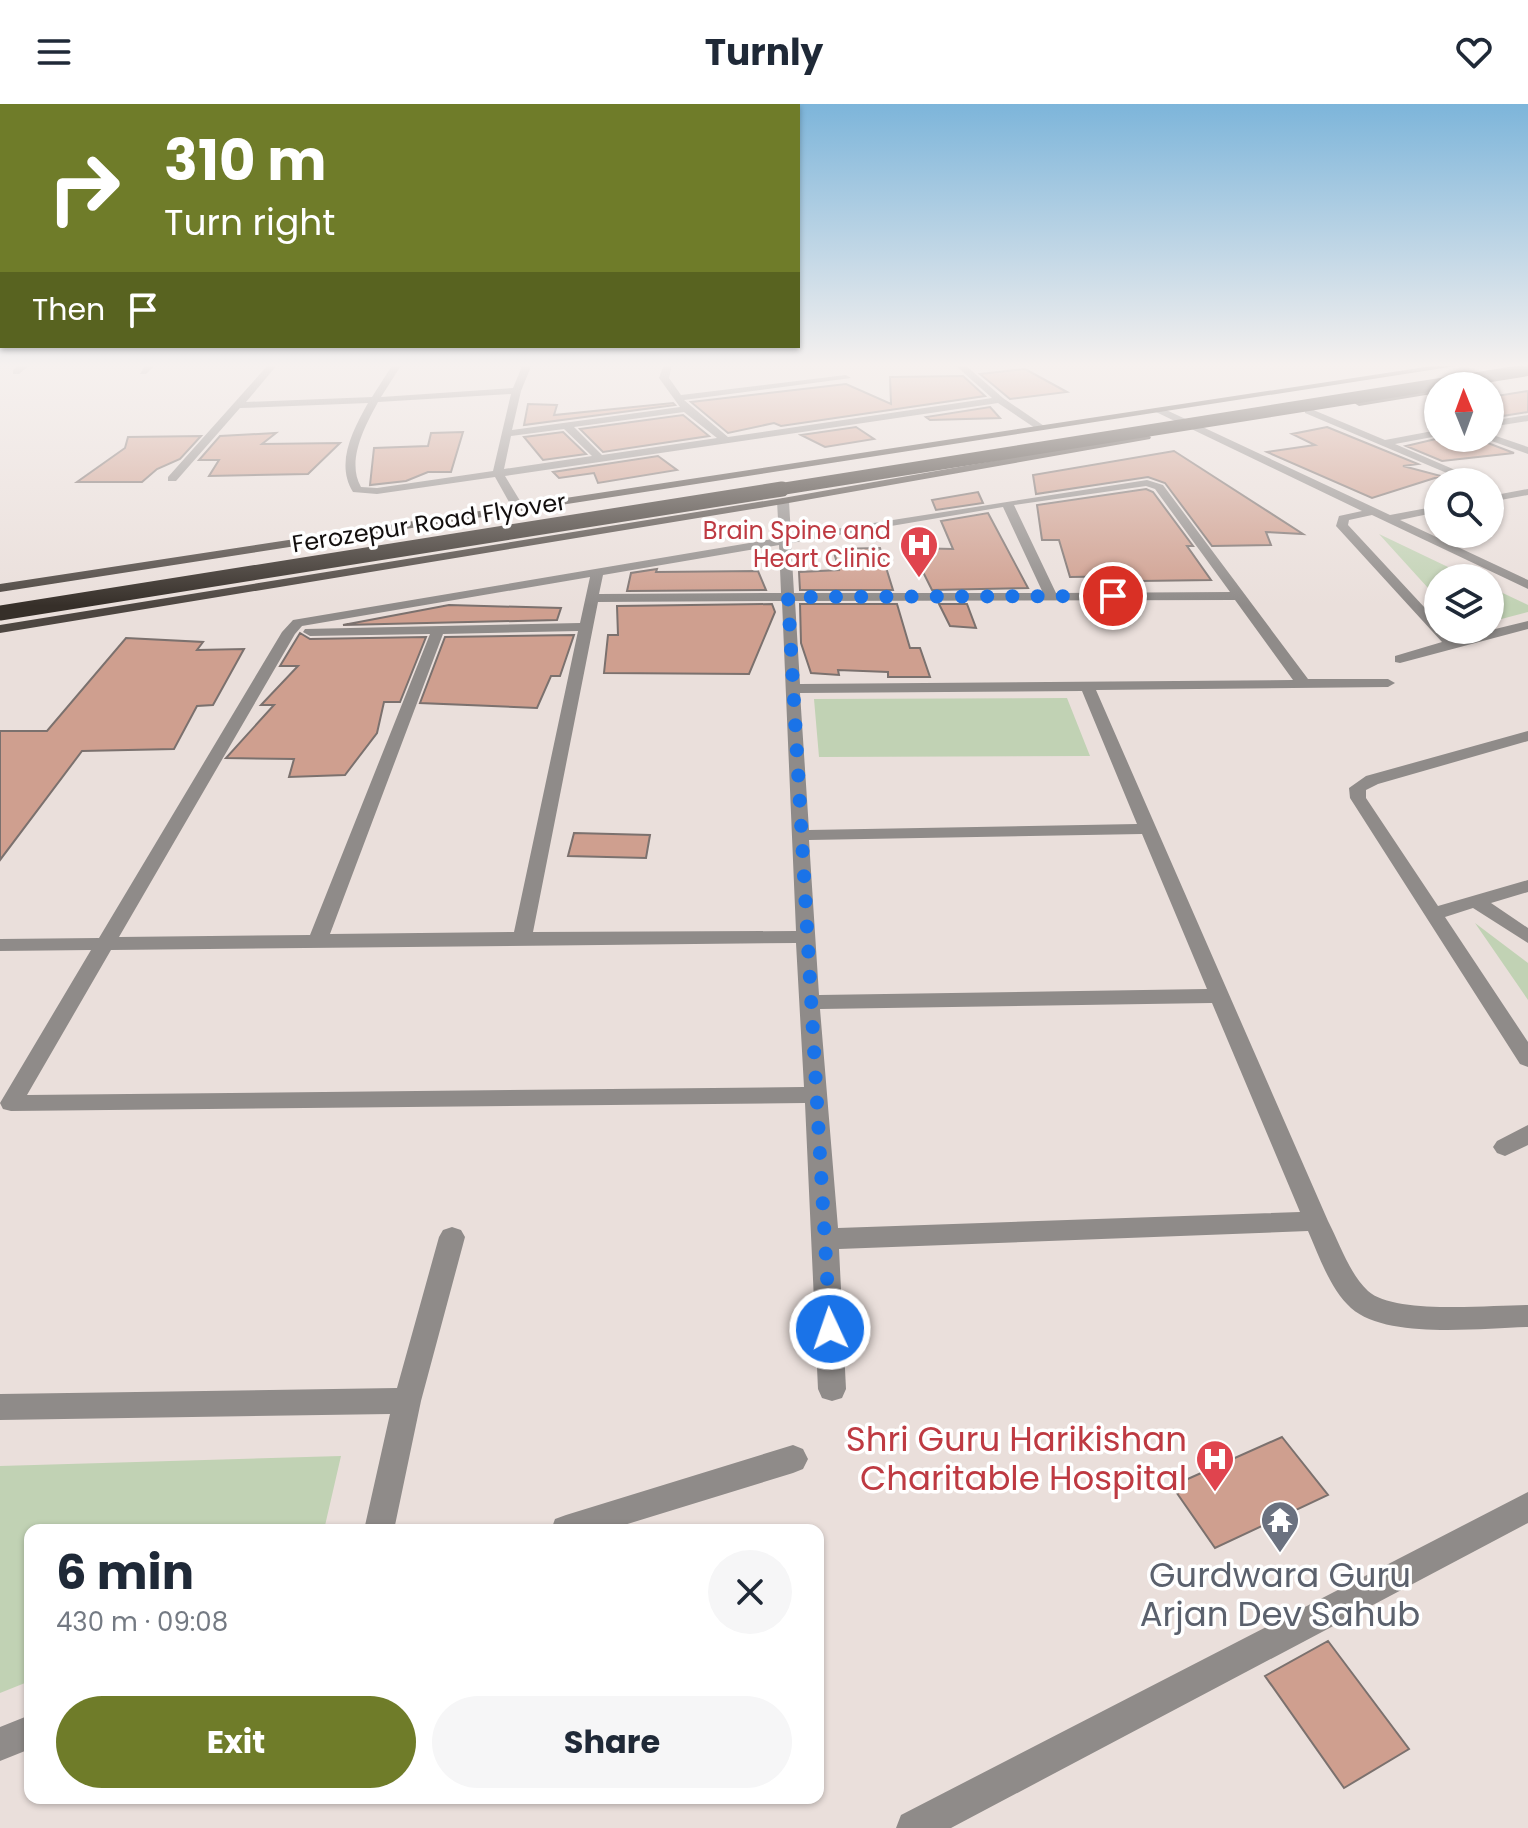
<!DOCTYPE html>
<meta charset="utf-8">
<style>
body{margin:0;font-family:Poppins,sans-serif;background:#f6f6f7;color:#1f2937;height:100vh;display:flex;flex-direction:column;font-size:30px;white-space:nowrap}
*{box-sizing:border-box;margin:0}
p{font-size:26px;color:#747a83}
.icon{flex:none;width:44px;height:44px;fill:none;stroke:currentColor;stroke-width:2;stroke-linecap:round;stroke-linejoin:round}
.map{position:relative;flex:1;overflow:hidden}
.sheet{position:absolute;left:24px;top:1420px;width:800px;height:280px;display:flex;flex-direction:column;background:#fff;border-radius:16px;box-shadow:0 2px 6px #0004}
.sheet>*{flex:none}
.banner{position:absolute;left:0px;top:0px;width:800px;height:244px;box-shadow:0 2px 6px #0004;background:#6f7c29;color:#fff;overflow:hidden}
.needle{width:52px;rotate:359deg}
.buttons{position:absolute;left:1424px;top:268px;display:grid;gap:16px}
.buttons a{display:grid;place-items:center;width:80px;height:80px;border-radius:50%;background:#fff;box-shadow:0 2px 6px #0004;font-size:40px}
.pin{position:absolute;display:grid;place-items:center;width:68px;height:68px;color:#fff;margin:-34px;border:4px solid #fff;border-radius:50%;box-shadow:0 2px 8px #0007}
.me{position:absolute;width:88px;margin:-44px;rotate:357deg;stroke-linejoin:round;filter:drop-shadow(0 0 6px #0008)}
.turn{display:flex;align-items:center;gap:28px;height:168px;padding:0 32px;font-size:36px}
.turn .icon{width:104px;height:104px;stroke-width:2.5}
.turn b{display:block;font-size:56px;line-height:68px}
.then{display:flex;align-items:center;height:76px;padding:0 32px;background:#0003;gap:16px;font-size:30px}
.round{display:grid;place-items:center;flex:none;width:84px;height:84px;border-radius:42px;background:#f6f6f7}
.overview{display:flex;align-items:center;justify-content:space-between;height:136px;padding:0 32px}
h1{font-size:48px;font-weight:700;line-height:60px}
.action{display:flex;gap:16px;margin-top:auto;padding:16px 32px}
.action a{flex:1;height:92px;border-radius:48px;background:#6f7c29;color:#fff;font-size:32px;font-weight:700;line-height:92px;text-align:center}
.action a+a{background:#f6f6f7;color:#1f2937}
header{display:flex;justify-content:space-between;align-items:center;height:104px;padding:0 32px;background:#fff;font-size:36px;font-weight:700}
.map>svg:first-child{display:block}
</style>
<header><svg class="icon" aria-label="menu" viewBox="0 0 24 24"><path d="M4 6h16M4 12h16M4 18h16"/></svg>Turnly<svg class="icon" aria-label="heart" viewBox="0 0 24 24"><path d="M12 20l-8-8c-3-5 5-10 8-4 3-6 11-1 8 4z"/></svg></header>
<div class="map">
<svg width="1528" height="1724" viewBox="0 0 1528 1724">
<rect width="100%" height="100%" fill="#eadfdb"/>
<!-- green -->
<path fill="#c1d2b4" d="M 1379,430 L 1471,474 L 1438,474 L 1438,495 Z
M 1490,483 L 1528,501 L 1528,508 L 1490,518 Z
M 1067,594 L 1090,652 L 819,653 L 814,595 Z
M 1475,819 L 1528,859 L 1528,896 Z
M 341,1352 L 324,1426 L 30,1426 L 30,1577 L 0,1589 L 0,1362 Z"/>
<!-- building -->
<path fill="#cf9f8f" stroke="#7b716e" stroke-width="2" d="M 1025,265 L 1067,288 L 1010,295 L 980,270 Z
M 963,272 L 985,292 L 781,322 L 774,319 L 728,329 L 691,298 L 846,280 L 891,300 L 890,273 Z
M 1528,287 L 1528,308 L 1490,314 L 1490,293 Z
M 673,299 L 675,301 L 524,321 L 528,300 L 557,301 L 554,311 Z
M 990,303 L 1000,314 L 930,316 L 926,313 Z
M 683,311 L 709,332 L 603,348 L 580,325 Z
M 856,323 L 874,335 L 825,343 L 801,331 Z
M 1327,323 L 1418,360 L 1403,362 L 1441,372 L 1372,394 L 1267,348 L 1315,341 L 1292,330 Z
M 463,328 L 451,368 L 428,368 L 406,377 L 370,381 L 374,344 L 428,342 L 431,329 Z
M 563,328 L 586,350 L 543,356 L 524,333 Z
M 276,329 L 262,340 L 340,339 L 308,370 L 209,372 L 219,356 L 199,356 L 220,332 Z
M 201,332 L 180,355 L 157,365 L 142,378 L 77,378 L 125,344 L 128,333 Z
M 1440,334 L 1483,334 L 1485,338 L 1514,349 L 1442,357 L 1406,342 Z
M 1174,347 L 1303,430 L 1266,428 L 1271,441 L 1212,442 L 1165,379 L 1148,373 L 1036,390 L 1033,371 Z
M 658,352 L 677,366 L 598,379 L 594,369 L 559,374 L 553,368 Z
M 1146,385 L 1153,388 L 1193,442 L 1187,442 L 1211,476 L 1139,477 L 1136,472 L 1070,473 L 1059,436 L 1042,436 L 1037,401 Z
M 978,388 L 983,399 L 936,406 L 932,396 Z
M 988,409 L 1028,484 L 932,486 L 911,444 L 953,445 L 941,417 Z
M 880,444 L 893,486 L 800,486 L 799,468 L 839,466 L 833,445 Z
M 657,465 L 656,468 L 758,467 L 766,486 L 627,487 L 631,469 Z
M 772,500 L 775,508 L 749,570 L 604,569 L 608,531 L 618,531 L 617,502 Z
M 800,500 L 897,500 L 910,544 L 920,544 L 930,573 L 888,573 L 888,568 L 838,566 L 839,571 L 811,569 L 801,539 Z
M 939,500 L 967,500 L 976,524 L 950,522 Z
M 449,501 L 561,504 L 557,516 L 343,521 Z
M 300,529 L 310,535 L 426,533 L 400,598 L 384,598 L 377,629 L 345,671 L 289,673 L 294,655 L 226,654 L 274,601 L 261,601 L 298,562 L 280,562 Z
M 574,531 L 560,572 L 551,572 L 537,604 L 420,599 L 445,533 Z
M 126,534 L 203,538 L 197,546 L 244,545 L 213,601 L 197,602 L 174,645 L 82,647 L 0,756 L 0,627 L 47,627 Z
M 574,729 L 650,731 L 646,754 L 568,752 Z
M 1282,1333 L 1328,1391 L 1215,1444 L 1172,1382 Z
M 1328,1537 L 1409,1645 L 1344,1684 L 1265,1572 Z"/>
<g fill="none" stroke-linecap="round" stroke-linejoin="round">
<!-- minor -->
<path fill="#8f8b89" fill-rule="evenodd" d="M 21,260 L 31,260 L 19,270 L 13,270 L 13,266 Z
M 146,260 L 156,260 L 146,270 L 140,270 Z
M 269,260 L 278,260 L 246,298 L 372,293 L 393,260 L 402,260 L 381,293 L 513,284 L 523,260 L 532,260 L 521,287 L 512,326 L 680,303 L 659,274 L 664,260 L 672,260 L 669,274 L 681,291 L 846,271 L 851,274 L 684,296 L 728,333 L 992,294 L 954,260 L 964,260 L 1003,294 L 1047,324 L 1038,326 L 998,299 L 505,372 L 525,405 L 519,408 L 513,405 L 495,373 L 377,390 L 353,388 C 335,359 353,326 368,299 L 240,304 L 176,377 L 168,377 L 168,373 ZM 511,290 L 493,367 L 377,384 L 361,383 C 346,357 365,322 378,298 ZM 684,308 L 717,334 L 602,351 L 574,323 ZM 564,325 L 592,352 L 504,365 L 511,332 Z
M 1156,304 L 1162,304 L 1390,411 L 1438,402 L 1438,408 L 1400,416 L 1528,476 L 1528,485 L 1372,411 L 1349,416 L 1348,421 L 1438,518 L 1438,526 L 1446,526 L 1454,535 L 1528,517 L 1528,525 L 1400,559 L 1395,558 L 1395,552 L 1442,538 L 1336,422 L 1339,412 L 1362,407 L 1156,308 Z
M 1305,305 L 1311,305 L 1385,336 L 1438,326 L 1438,332 L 1395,340 L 1483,378 L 1468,378 L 1305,309 Z
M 1528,311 L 1528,317 L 1490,323 L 1490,317 Z
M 1490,330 L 1528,343 L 1528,350 L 1486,335 Z
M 1147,376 L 1163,381 L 1308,575 L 1388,575 L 1395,579 L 1388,583 L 1096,586 L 1328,1117 C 1340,1140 1349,1169 1368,1187 C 1394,1211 1492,1201 1528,1201 L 1528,1223 C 1482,1224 1387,1236 1351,1204 C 1330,1185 1319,1152 1308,1127 L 839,1145 L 846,1285 L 842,1294 L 832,1297 L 822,1294 L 818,1285 L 805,999 L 11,1007 L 3,1005 L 0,999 L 91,846 L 0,847 L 0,835 L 99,834 L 282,528 L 293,516 L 779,434 L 777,397 L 783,394 L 789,397 L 791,432 ZM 1146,382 L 1155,385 L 1230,488 L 1056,489 L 1014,401 ZM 1003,403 L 1043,489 L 794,489 L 791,439 ZM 779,441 L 781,489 L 599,490 L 603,471 ZM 590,473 L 580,519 L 305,525 L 303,528 L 310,532 L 430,530 L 310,831 L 119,833 L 295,530 L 302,522 ZM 1235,496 L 1293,576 L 800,580 L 795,497 ZM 782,497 L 796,827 L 533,828 L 598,498 ZM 578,527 L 514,828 L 330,830 L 443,530 ZM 1082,587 L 1137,720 L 809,726 L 800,589 ZM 1142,730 L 1207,885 L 819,891 L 809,736 ZM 796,839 L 804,983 L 27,991 L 111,846 ZM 1212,899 L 1300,1108 L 838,1124 L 820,905 Z
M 1528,385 L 1528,391 L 1490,398 L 1490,392 Z
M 1528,627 L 1528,637 L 1378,680 L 1366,686 L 1366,694 L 1438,802 L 1528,776 L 1528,788 L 1491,799 L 1528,824 L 1528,839 L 1473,804 L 1445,813 L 1528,938 L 1528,963 L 1520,960 L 1350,694 L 1349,684 L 1366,672 Z
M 1528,1021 L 1528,1041 L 1505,1052 L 1497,1049 L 1493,1043 L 1497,1037 Z
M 452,1123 L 461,1126 L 465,1133 L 421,1297 L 394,1426 L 364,1426 L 390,1310 L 0,1316 L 0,1290 L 397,1284 L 439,1133 L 443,1126 Z
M 793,1341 L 803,1345 L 808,1355 L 803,1365 L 793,1369 L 608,1426 L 551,1426 L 555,1415 L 566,1411 Z
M 1528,1388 L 1528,1419 L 951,1724 L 896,1724 L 901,1711 Z
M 30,1611 L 30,1645 L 0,1657 L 0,1623 Z"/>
<!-- major -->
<path fill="#4d4641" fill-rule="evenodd" d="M 1445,260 L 1469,260 L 0,488 L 0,480 Z
M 1438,283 L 1438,289 L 1359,302 L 1354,299 Z
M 1146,330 L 1151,333 L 1150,335 L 783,400 L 0,529 L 0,521 L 783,394 Z"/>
<!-- highway-bridge-far1 -->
<path stroke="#362f29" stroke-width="12" d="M 769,387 L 1528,266"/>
<!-- highway-bridge -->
<path stroke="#362f29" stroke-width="15" d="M 0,509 L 782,385"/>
</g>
<!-- sky -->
<linearGradient id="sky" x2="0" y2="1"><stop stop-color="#7db5da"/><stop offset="0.52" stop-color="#f6f1ef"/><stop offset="1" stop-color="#f6f1ef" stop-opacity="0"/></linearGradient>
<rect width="1528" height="502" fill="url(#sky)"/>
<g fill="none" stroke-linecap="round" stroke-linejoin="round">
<!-- route -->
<path stroke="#1a73e8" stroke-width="14" stroke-dasharray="0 25.2" d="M 830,1225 L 788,493 L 1113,492"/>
</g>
<!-- icons -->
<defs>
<g id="hospital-pin" transform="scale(2)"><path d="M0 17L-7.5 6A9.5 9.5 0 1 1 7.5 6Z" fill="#e0444e" stroke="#fff"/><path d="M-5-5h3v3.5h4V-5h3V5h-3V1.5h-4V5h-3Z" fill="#fff"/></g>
<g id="temple-pin" transform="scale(2)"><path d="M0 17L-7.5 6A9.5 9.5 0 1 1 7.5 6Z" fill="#6b7280" stroke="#fff"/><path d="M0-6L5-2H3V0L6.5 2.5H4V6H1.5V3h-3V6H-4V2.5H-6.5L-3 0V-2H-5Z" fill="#fff"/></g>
</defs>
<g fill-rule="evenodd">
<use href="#hospital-pin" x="919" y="441"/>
<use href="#hospital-pin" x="1215" y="1355"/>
<use href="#temple-pin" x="1280" y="1416"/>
</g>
<g text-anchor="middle" stroke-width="7" stroke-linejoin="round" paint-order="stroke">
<!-- far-street labels -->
<g font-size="24" fill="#130f0e" stroke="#fff">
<text transform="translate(429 419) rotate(-9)" y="8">Ferozepur Road Flyover</text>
</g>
<!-- far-health labels -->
<g font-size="24" fill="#be3a42" stroke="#fff" text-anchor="end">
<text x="891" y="435">Brain Spine and<tspan x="891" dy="28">Heart Clinic</tspan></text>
</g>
<!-- near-health labels -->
<g font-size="34" fill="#be3a42" stroke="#fff" text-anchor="end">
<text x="1187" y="1347">Shri Guru Harikishan<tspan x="1187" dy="39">Charitable Hospital</tspan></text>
</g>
<!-- near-worship labels -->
<g font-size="34" fill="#5b616d" stroke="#fff">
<text x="1280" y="1483">Gurdwara Guru<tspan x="1280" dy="39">Arjan Dev Sahub</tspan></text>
</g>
</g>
</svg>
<div class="buttons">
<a><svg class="needle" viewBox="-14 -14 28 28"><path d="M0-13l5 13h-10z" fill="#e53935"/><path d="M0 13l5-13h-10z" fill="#747a83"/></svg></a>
<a><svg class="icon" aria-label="search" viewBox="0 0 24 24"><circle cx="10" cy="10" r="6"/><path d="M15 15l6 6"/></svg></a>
<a><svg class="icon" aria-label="layers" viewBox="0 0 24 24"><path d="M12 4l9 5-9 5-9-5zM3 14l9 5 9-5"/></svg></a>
</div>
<div class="pin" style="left:1113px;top:492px;background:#d93025"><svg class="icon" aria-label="arrive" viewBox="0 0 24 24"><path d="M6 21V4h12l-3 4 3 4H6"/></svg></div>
<svg class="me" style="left:830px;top:1225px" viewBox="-20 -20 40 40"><circle r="17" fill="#1a73e8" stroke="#fff" stroke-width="3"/><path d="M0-11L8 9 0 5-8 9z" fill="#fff"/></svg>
<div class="banner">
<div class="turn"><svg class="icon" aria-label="right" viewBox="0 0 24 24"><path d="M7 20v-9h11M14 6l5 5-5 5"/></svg><div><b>310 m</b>Turn right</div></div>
<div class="then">Then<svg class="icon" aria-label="arrive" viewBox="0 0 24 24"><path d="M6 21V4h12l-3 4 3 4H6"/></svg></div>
</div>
<section class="sheet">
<div class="overview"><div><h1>6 min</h1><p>430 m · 09:08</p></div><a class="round"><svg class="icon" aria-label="close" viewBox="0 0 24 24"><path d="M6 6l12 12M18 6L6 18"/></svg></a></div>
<div class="action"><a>Exit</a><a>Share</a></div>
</section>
</div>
